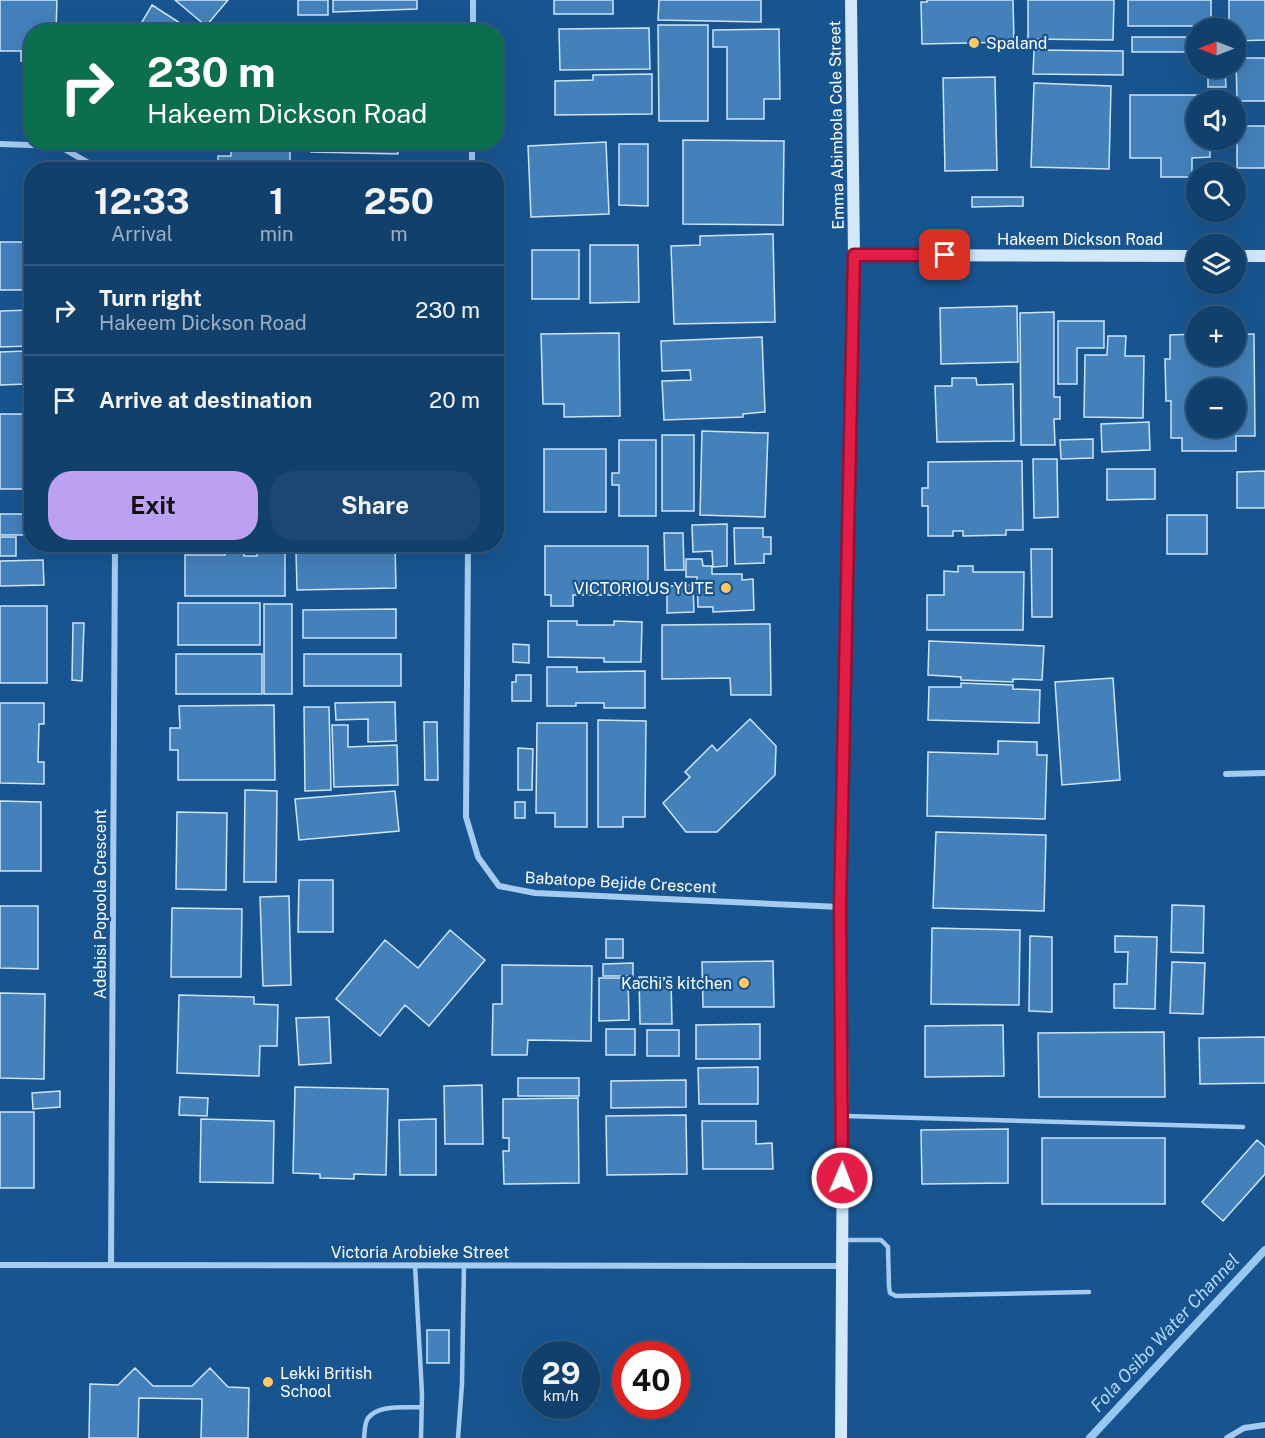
<!DOCTYPE html>
<meta charset="utf-8">
<style>
body{margin:0;font-family:"Public Sans",sans-serif;background:#1b4772;color:#f1f3f6;height:100vh;display:flex;flex-direction:column;font-size:22px;white-space:nowrap}
*{box-sizing:border-box;margin:0}
p{font-size:20px;color:#9cafc2}
.icon{flex:none;width:33px;height:33px;fill:none;stroke:currentColor;stroke-width:2;stroke-linecap:round;stroke-linejoin:round}
.map{position:relative;flex:1;overflow:hidden}
.drawer{position:absolute;left:24px;top:162px;width:480px;height:390px;display:flex;flex-direction:column;background:#12406c;border-radius:24px;box-shadow:0 6px 24px #0002,0 0 0 2px #31597f}
.drawer>*{flex:none}
.guide{position:absolute;left:24px;top:24px;width:480px;height:126px;border-radius:24px;box-shadow:0 6px 24px #0002,0 0 0 2px #31597f;background:#0b6e4f;color:#fff;overflow:hidden}
.needle{width:39px;rotate:270deg}
.fabs{position:absolute;left:1186px;top:18px;display:grid;gap:12px}
.fabs a{display:grid;place-items:center;width:60px;height:60px;border-radius:50%;background:#12406c;box-shadow:0 6px 24px #0002,0 0 0 2px #31597f;font-size:30px}
.speed{position:absolute;left:522px;top:1341px;display:flex;gap:12px;font-size:30px;font-weight:700;text-align:center}
.speed>*{display:grid;place-content:center;width:78px;height:78px;border-radius:50%;background:#12406c;box-shadow:0 6px 24px #0002,0 0 0 2px #31597f;line-height:1}
.speed small{font-size:15px;font-weight:400}
.speed .limit{border:9px solid #d22;background:#fff;color:#111}
.pin{position:absolute;display:grid;place-items:center;width:51px;height:51px;color:#fff;margin:-26px;border-radius:12px;box-shadow:0 3px 9px #0006}
.me{position:absolute;width:66px;margin:-33px;rotate:1deg;stroke-linejoin:round;filter:drop-shadow(0 0 4px #0008)}
.turn{display:flex;align-items:center;gap:21px;height:126px;padding:0 24px;font-size:27px}
.turn .icon{width:78px;height:78px;stroke-width:2.5}
.turn b{display:block;font-size:42px;line-height:51px}
.eta{display:flex;justify-content:space-evenly;align-items:center;height:102px;text-align:center}
.eta b{font-size:36px;font-weight:700;line-height:42px}
.action{display:flex;gap:12px;margin-top:auto;padding:12px 24px}
.action a{flex:1;height:69px;border-radius:24px;background:#bca0f2;color:#111;font-size:24px;font-weight:700;line-height:69px;text-align:center}
.action a+a{background:#1b4772;color:#f1f3f6}
ul{padding:0;list-style:none}
li{display:flex;align-items:center;gap:18px;height:90px;padding:0 24px;border-top:2px solid #31597f}
li div{flex:1}
li b{display:block;font-size:22px}
li em{font-style:normal}
.map>svg:first-child{display:block}
</style>
<div class="map">
<svg width="1265" height="1438" viewBox="0 0 1265 1438">
<rect width="100%" height="100%" fill="#185590"/>
<g fill="none" stroke-linecap="round" stroke-linejoin="round">
<!-- stream -->
<path stroke="#98c8f2" stroke-width="8" d="M 1090,1438 L 1265,1250"/>
</g>
<!-- building -->
<path fill="#4481ba" stroke="#cce5fb" stroke-width="1.5" fill-rule="evenodd" d="M 0,0 L 57,0 L 56,32 L 32,32 L 32,66 L 31,61 L 21,61 L 21,51 L 0,51 Z
M 175,0 L 228,0 L 206,26 Z
M 298,0 L 328,0 L 328,15 L 298,15 Z
M 333,0 L 417,0 L 417,9 L 333,12 Z
M 554,0 L 613,0 L 613,14 L 554,14 Z
M 659,0 L 761,0 L 761,22 L 658,20 Z
M 927,0 L 1013,0 L 1014,42 L 922,44 L 921,2 L 927,2 Z
M 1028,0 L 1114,0 L 1113,40 L 1028,39 Z
M 1128,0 L 1211,0 L 1211,26 L 1128,26 Z
M 1229,0 L 1265,0 L 1265,40 L 1236,41 L 1236,28 L 1229,28 Z
M 152,5 L 194,32 L 136,32 Z
M 305,23 L 333,23 L 333,32 L 305,32 Z
M 658,25 L 708,25 L 708,121 L 659,121 Z
M 649,28 L 650,69 L 560,70 L 559,29 Z
M 779,29 L 780,99 L 764,99 L 764,119 L 727,119 L 727,47 L 713,47 L 713,30 Z
M 1132,37 L 1197,37 L 1197,52 L 1132,52 Z
M 1034,50 L 1123,51 L 1123,75 L 1033,74 Z
M 1236,58 L 1265,58 L 1265,101 L 1237,101 Z
M 1208,68 L 1225,68 L 1226,87 L 1208,87 Z
M 652,74 L 652,114 L 555,115 L 555,81 L 593,80 L 593,75 Z
M 995,77 L 997,170 L 945,171 L 943,78 Z
M 1034,83 L 1111,86 L 1109,169 L 1031,167 Z
M 1130,95 L 1210,95 L 1210,100 L 1197,100 L 1197,140 L 1210,140 L 1210,157 L 1192,158 L 1192,177 L 1161,177 L 1161,158 L 1130,158 Z
M 1237,126 L 1265,126 L 1265,168 L 1237,168 Z
M 683,140 L 784,141 L 783,225 L 683,224 Z
M 231,142 L 290,142 L 290,170 L 218,170 L 218,156 L 231,156 Z
M 311,142 L 398,142 L 398,154 L 311,152 Z
M 606,142 L 609,214 L 531,217 L 528,146 Z
M 619,144 L 648,144 L 648,206 L 619,205 Z
M 394,167 L 394,170 L 303,170 L 303,168 Z
M 972,197 L 1023,197 L 1023,206 L 972,207 Z
M 773,234 L 775,322 L 674,324 L 671,246 L 700,245 L 700,236 Z
M 0,242 L 32,242 L 32,290 L 0,290 Z
M 590,245 L 638,245 L 639,302 L 590,303 Z
M 532,250 L 579,250 L 579,299 L 532,299 Z
M 1017,306 L 1018,362 L 941,364 L 940,308 Z
M 32,310 L 32,385 L 30,385 L 29,346 L 0,347 L 0,311 Z
M 1054,312 L 1054,397 L 1060,397 L 1060,419 L 1054,419 L 1055,445 L 1021,445 L 1020,313 Z
M 1058,321 L 1104,321 L 1104,348 L 1077,348 L 1077,384 L 1058,384 Z
M 619,333 L 620,416 L 564,417 L 564,404 L 543,404 L 541,334 Z
M 1197,334 L 1197,356 L 1236,356 L 1236,334 L 1254,334 L 1255,436 L 1236,436 L 1236,451 L 1182,451 L 1182,438 L 1171,438 L 1171,401 L 1166,401 L 1165,359 L 1170,359 L 1170,335 ZM 1197,388 L 1236,388 L 1236,428 L 1197,428 Z
M 1108,336 L 1126,336 L 1125,356 L 1144,356 L 1143,418 L 1084,417 L 1085,355 L 1107,355 Z
M 762,337 L 765,412 L 743,414 L 743,417 L 664,420 L 662,381 L 691,380 L 690,370 L 662,371 L 661,341 Z
M 26,351 L 27,384 L 0,385 L 0,352 Z
M 952,378 L 976,378 L 977,385 L 1013,384 L 1014,441 L 937,442 L 935,386 L 952,386 Z
M 0,414 L 32,414 L 32,489 L 0,489 Z
M 1149,422 L 1150,450 L 1102,452 L 1101,424 Z
M 702,431 L 768,433 L 765,517 L 700,515 Z
M 662,435 L 694,435 L 694,511 L 662,511 Z
M 1093,439 L 1093,458 L 1061,459 L 1060,440 Z
M 619,440 L 656,440 L 656,516 L 619,516 L 619,485 L 612,485 L 612,473 L 619,473 Z
M 544,449 L 606,449 L 606,512 L 544,512 Z
M 1033,459 L 1057,459 L 1058,517 L 1034,518 Z
M 1022,461 L 1023,530 L 1006,530 L 1006,535 L 963,536 L 963,531 L 953,531 L 953,536 L 928,536 L 928,506 L 922,506 L 922,488 L 928,488 L 928,462 Z
M 1107,469 L 1155,469 L 1155,499 L 1107,500 Z
M 1265,471 L 1265,508 L 1237,508 L 1237,472 Z
M 0,514 L 32,514 L 32,535 L 0,535 Z
M 1167,515 L 1207,515 L 1207,554 L 1167,554 Z
M 727,524 L 727,566 L 713,567 L 712,551 L 693,552 L 692,525 Z
M 734,528 L 763,528 L 763,537 L 771,537 L 771,554 L 764,554 L 764,563 L 735,564 Z
M 664,533 L 683,533 L 684,570 L 665,570 Z
M 0,537 L 16,537 L 16,556 L 0,556 Z
M 186,544 L 286,544 L 286,549 L 186,548 Z
M 317,544 L 395,544 L 396,588 L 297,590 L 296,551 L 317,550 Z
M 545,546 L 648,546 L 648,595 L 573,595 L 573,606 L 551,606 L 551,595 L 545,595 Z
M 1031,549 L 1052,549 L 1052,617 L 1032,617 Z
M 257,552 L 285,552 L 285,596 L 185,596 L 185,555 L 225,555 L 225,553 L 244,553 L 244,556 L 257,556 Z
M 686,559 L 702,559 L 703,566 L 712,566 L 712,574 L 742,574 L 742,580 L 753,579 L 754,610 L 713,612 L 713,607 L 698,607 L 697,577 L 686,577 Z
M 43,560 L 44,585 L 0,586 L 0,561 Z
M 958,566 L 973,566 L 973,572 L 1024,572 L 1023,630 L 927,630 L 927,595 L 944,595 L 944,571 L 958,572 Z
M 693,585 L 694,612 L 667,613 L 667,586 Z
M 178,603 L 260,603 L 260,645 L 178,645 Z
M 264,604 L 292,604 L 292,694 L 264,694 Z
M 0,606 L 47,606 L 47,683 L 0,683 Z
M 396,609 L 396,638 L 303,638 L 303,610 Z
M 548,621 L 577,621 L 577,625 L 614,625 L 614,621 L 642,622 L 641,662 L 604,662 L 604,658 L 548,657 Z
M 73,623 L 84,623 L 82,681 L 72,680 Z
M 770,624 L 771,695 L 731,695 L 730,678 L 662,679 L 662,625 Z
M 929,641 L 1044,646 L 1042,680 L 1013,679 L 1013,682 L 961,680 L 961,677 L 928,675 Z
M 513,644 L 529,645 L 529,663 L 513,662 Z
M 176,654 L 262,654 L 262,694 L 176,694 Z
M 304,654 L 401,654 L 401,686 L 304,686 Z
M 547,667 L 577,667 L 577,672 L 645,671 L 645,708 L 604,708 L 604,703 L 576,703 L 576,706 L 547,706 Z
M 516,675 L 531,675 L 531,701 L 512,701 L 512,682 L 516,682 Z
M 1113,678 L 1120,780 L 1062,785 L 1055,682 Z
M 961,683 L 1013,685 L 1013,689 L 1040,690 L 1039,723 L 928,720 L 929,687 L 961,687 Z
M 395,702 L 396,741 L 368,742 L 368,719 L 336,720 L 335,703 Z
M 0,703 L 44,703 L 44,724 L 39,724 L 38,762 L 44,762 L 44,784 L 0,783 Z
M 274,705 L 275,780 L 178,780 L 178,750 L 170,750 L 170,728 L 180,728 L 179,706 Z
M 304,707 L 329,707 L 331,790 L 305,791 Z
M 750,719 L 776,746 L 775,775 L 717,832 L 686,832 L 663,803 L 690,777 L 685,772 L 712,745 L 717,751 Z
M 598,720 L 646,721 L 645,817 L 623,817 L 623,827 L 598,827 Z
M 424,722 L 437,722 L 438,780 L 425,780 Z
M 537,723 L 587,723 L 587,827 L 555,827 L 555,813 L 536,813 Z
M 332,725 L 348,725 L 348,747 L 397,745 L 398,785 L 334,787 Z
M 998,741 L 1037,742 L 1037,755 L 1047,755 L 1045,819 L 927,816 L 928,752 L 998,754 Z
M 518,748 L 533,749 L 532,790 L 518,790 Z
M 245,790 L 277,791 L 276,882 L 244,882 Z
M 395,791 L 399,831 L 299,840 L 295,799 Z
M 0,801 L 41,802 L 41,871 L 0,871 Z
M 515,802 L 525,802 L 525,818 L 515,818 Z
M 177,812 L 227,813 L 226,890 L 176,889 Z
M 936,832 L 1046,835 L 1044,911 L 933,908 Z
M 299,880 L 333,880 L 333,932 L 298,932 Z
M 289,896 L 291,985 L 263,986 L 260,897 Z
M 1172,905 L 1204,906 L 1203,953 L 1171,952 Z
M 0,906 L 38,906 L 38,969 L 0,968 Z
M 172,908 L 242,909 L 241,977 L 171,977 Z
M 932,928 L 1020,930 L 1019,1005 L 931,1004 Z
M 450,930 L 485,960 L 429,1026 L 405,1005 L 380,1036 L 336,999 L 385,940 L 418,968 Z
M 1030,936 L 1052,937 L 1052,1012 L 1029,1011 Z
M 1115,936 L 1157,937 L 1155,1009 L 1114,1008 L 1114,984 L 1127,984 L 1128,952 L 1115,952 Z
M 606,939 L 623,939 L 623,958 L 606,958 Z
M 773,961 L 774,1007 L 703,1007 L 702,962 Z
M 1172,962 L 1205,963 L 1203,1014 L 1170,1013 Z
M 633,963 L 633,976 L 603,976 L 603,964 Z
M 502,965 L 592,966 L 591,1041 L 528,1040 L 527,1055 L 492,1055 L 493,1004 L 502,1004 Z
M 639,977 L 671,977 L 672,1024 L 640,1024 Z
M 599,978 L 628,978 L 629,1020 L 599,1021 Z
M 0,993 L 45,994 L 44,1079 L 0,1078 Z
M 179,995 L 254,997 L 254,1004 L 278,1005 L 277,1046 L 260,1046 L 259,1076 L 177,1073 Z
M 329,1017 L 331,1063 L 299,1065 L 296,1018 Z
M 760,1024 L 760,1059 L 696,1059 L 696,1025 Z
M 1003,1025 L 1004,1076 L 925,1077 L 925,1026 Z
M 606,1029 L 635,1029 L 635,1055 L 606,1055 Z
M 647,1030 L 679,1030 L 679,1056 L 647,1056 Z
M 1164,1032 L 1165,1097 L 1039,1097 L 1038,1033 Z
M 1265,1037 L 1265,1083 L 1200,1084 L 1199,1038 Z
M 758,1067 L 758,1104 L 699,1104 L 698,1068 Z
M 518,1078 L 579,1078 L 579,1096 L 518,1096 Z
M 686,1080 L 686,1107 L 611,1108 L 611,1081 Z
M 482,1085 L 483,1144 L 445,1144 L 444,1086 Z
M 295,1087 L 388,1089 L 386,1175 L 354,1174 L 354,1179 L 320,1178 L 320,1174 L 293,1173 Z
M 60,1091 L 60,1107 L 33,1109 L 32,1093 Z
M 180,1097 L 208,1098 L 207,1116 L 179,1115 Z
M 578,1098 L 579,1183 L 504,1184 L 503,1151 L 509,1151 L 509,1138 L 503,1138 L 503,1099 Z
M 0,1112 L 34,1112 L 34,1188 L 0,1188 Z
M 686,1115 L 687,1174 L 607,1175 L 606,1116 Z
M 201,1119 L 274,1121 L 273,1183 L 200,1182 Z
M 436,1119 L 436,1175 L 400,1175 L 399,1120 Z
M 702,1121 L 756,1121 L 756,1144 L 772,1143 L 773,1169 L 703,1169 Z
M 1008,1129 L 1008,1183 L 922,1184 L 921,1130 Z
M 1042,1138 L 1165,1138 L 1165,1204 L 1042,1204 Z
M 1257,1140 L 1265,1147 L 1265,1174 L 1223,1221 L 1202,1202 Z
M 427,1330 L 449,1330 L 449,1363 L 427,1363 Z
M 135,1368 L 153,1386 L 192,1386 L 210,1368 L 228,1387 L 249,1388 L 248,1438 L 201,1438 L 202,1399 L 139,1398 L 138,1438 L 89,1438 L 90,1384 L 118,1385 Z"/>
<g fill="none" stroke-linecap="round" stroke-linejoin="round">
<!-- lane -->
<path stroke="#a5ccf0" stroke-width="4.5" d="M 844,1116 L 1243,1127
M 844,1240 L 881,1240 L 888,1247 L 889,1287 L 890,1293 L 896,1296 L 1089,1292
M 415,1265 L 422,1394 L 421,1438
M 364,1438 C 365,1432 364,1424 368,1418 C 379,1404 405,1408 421,1407
M 458,1438 L 462,1384 L 464,1265"/>
<!-- street -->
<path stroke="#a5ccf0" stroke-width="6" d="M 473,32 L 473,0
M 0,144 L 59,146 L 101,170
M 472,170 L 472,142
M 468,544 L 466,817 L 478,857 L 499,886 L 535,893 L 840,907
M 1226,774 L 1265,773
M 111,1264 L 115,544
M 0,1265 L 841,1266
M 1227,1438 L 1244,1428 L 1265,1425"/>
<!-- secondary -->
<path stroke="#d3e7fb" stroke-width="12" d="M 854,255 L 1197,256
M 1236,256 L 1265,256
M 841,1438 L 843,1116 L 840,907 L 854,255 L 851,0"/>
</g>
<g fill="none" stroke-linecap="round" stroke-linejoin="round">
<!-- route casing -->
<g stroke="#92132f" stroke-width="15">
<path id="route" d="M 842,1178 L 840,907 L 854,255 L 945,255"/>
</g>
<!-- route -->
<use href="#route" stroke="#e11d48" stroke-width="10"/>
</g>
<!-- markers -->
<g fill="#ffc864" stroke="#185590" stroke-width="2">
<circle cx="974" cy="43" r="6"/>
<circle cx="726" cy="588" r="6"/>
<circle cx="744" cy="983" r="6"/>
<circle cx="268" cy="1382" r="6"/>
</g>
<g text-anchor="middle" stroke-width="4.5" stroke-linejoin="round" paint-order="stroke">
<!-- poi labels -->
<g font-size="16" fill="#fff" stroke="#185590" text-anchor="start">
<text x="986" y="49">Spaland</text>
<text x="714" y="594" text-anchor="end">VICTORIOUS YUTE</text>
<text x="732" y="989" text-anchor="end">Kachi’s kitchen</text>
<text x="280" y="1379">Lekki British<tspan x="280" dy="18">School</tspan></text>
</g>
<!-- street labels -->
<g font-size="16" fill="#fff" stroke="#185590">
<text transform="translate(836 125) rotate(-91)" y="6">Emma Abimbola Cole Street</text>
<text x="1080" y="245">Hakeem Dickson Road</text>
<text transform="translate(621 882) rotate(3)" y="6">Babatope Bejide Crescent</text>
<text transform="translate(100 904) rotate(-90)" y="6">Adebisi Popoola Crescent</text>
<text x="420" y="1258">Victoria Arobieke Street</text>
</g>
<!-- water labels -->
<g font-size="18" font-style="italic" fill="#b2d6f7" stroke="#185590">
<text transform="translate(1165 1333) rotate(-47)" y="6">Fola Osibo Water Channel</text>
</g>
</g>
</svg>
<div class="fabs">
<a><svg class="needle" viewBox="-14 -14 28 28"><path d="M0-13l5 13h-10z" fill="#e53935"/><path d="M0 13l5-13h-10z" fill="#9cafc2"/></svg></a>
<a><svg class="icon" aria-label="sound" viewBox="0 0 24 24"><path d="M4 9h4l5-4v14l-5-4H4zM17 9q2 3 0 6"/></svg></a>
<a><svg class="icon" aria-label="search" viewBox="0 0 24 24"><circle cx="10" cy="10" r="6"/><path d="M15 15l6 6"/></svg></a>
<a><svg class="icon" aria-label="layers" viewBox="0 0 24 24"><path d="M12 4l9 5-9 5-9-5zM3 14l9 5 9-5"/></svg></a>
<a>+</a>
<a>−</a>
</div>
<div class="speed"><div>29<small>km/h</small></div><div class="limit">40</div></div>
<div class="pin" style="left:945px;top:255px;background:#d93025"><svg class="icon" aria-label="arrive" viewBox="0 0 24 24"><path d="M6 21V4h12l-3 4 3 4H6"/></svg></div>
<svg class="me" style="left:842px;top:1178px" viewBox="-20 -20 40 40"><circle r="17" fill="#e11d48" stroke="#fff" stroke-width="3"/><path d="M0-11L8 9 0 5-8 9z" fill="#fff"/></svg>
<div class="guide">
<div class="turn"><svg class="icon" aria-label="right" viewBox="0 0 24 24"><path d="M7 20v-9h11M14 6l5 5-5 5"/></svg><div><b>230 m</b>Hakeem Dickson Road</div></div>
</div>
<section class="drawer">
<div class="eta">
<div><b>12:33</b><p>Arrival</p></div>
<div><b>1</b><p>min</p></div>
<div><b>250</b><p>m</p></div>
</div>
<ul>
<li><svg class="icon" aria-label="right" viewBox="0 0 24 24"><path d="M7 20v-9h11M14 6l5 5-5 5"/></svg><div><b>Turn right</b><p>Hakeem Dickson Road</p></div><em>230 m</em></li>
<li><svg class="icon" aria-label="arrive" viewBox="0 0 24 24"><path d="M6 21V4h12l-3 4 3 4H6"/></svg><div><b>Arrive at destination</b></div><em>20 m</em></li>
</ul>
<div class="action"><a>Exit</a><a>Share</a></div>
</section>
</div>
